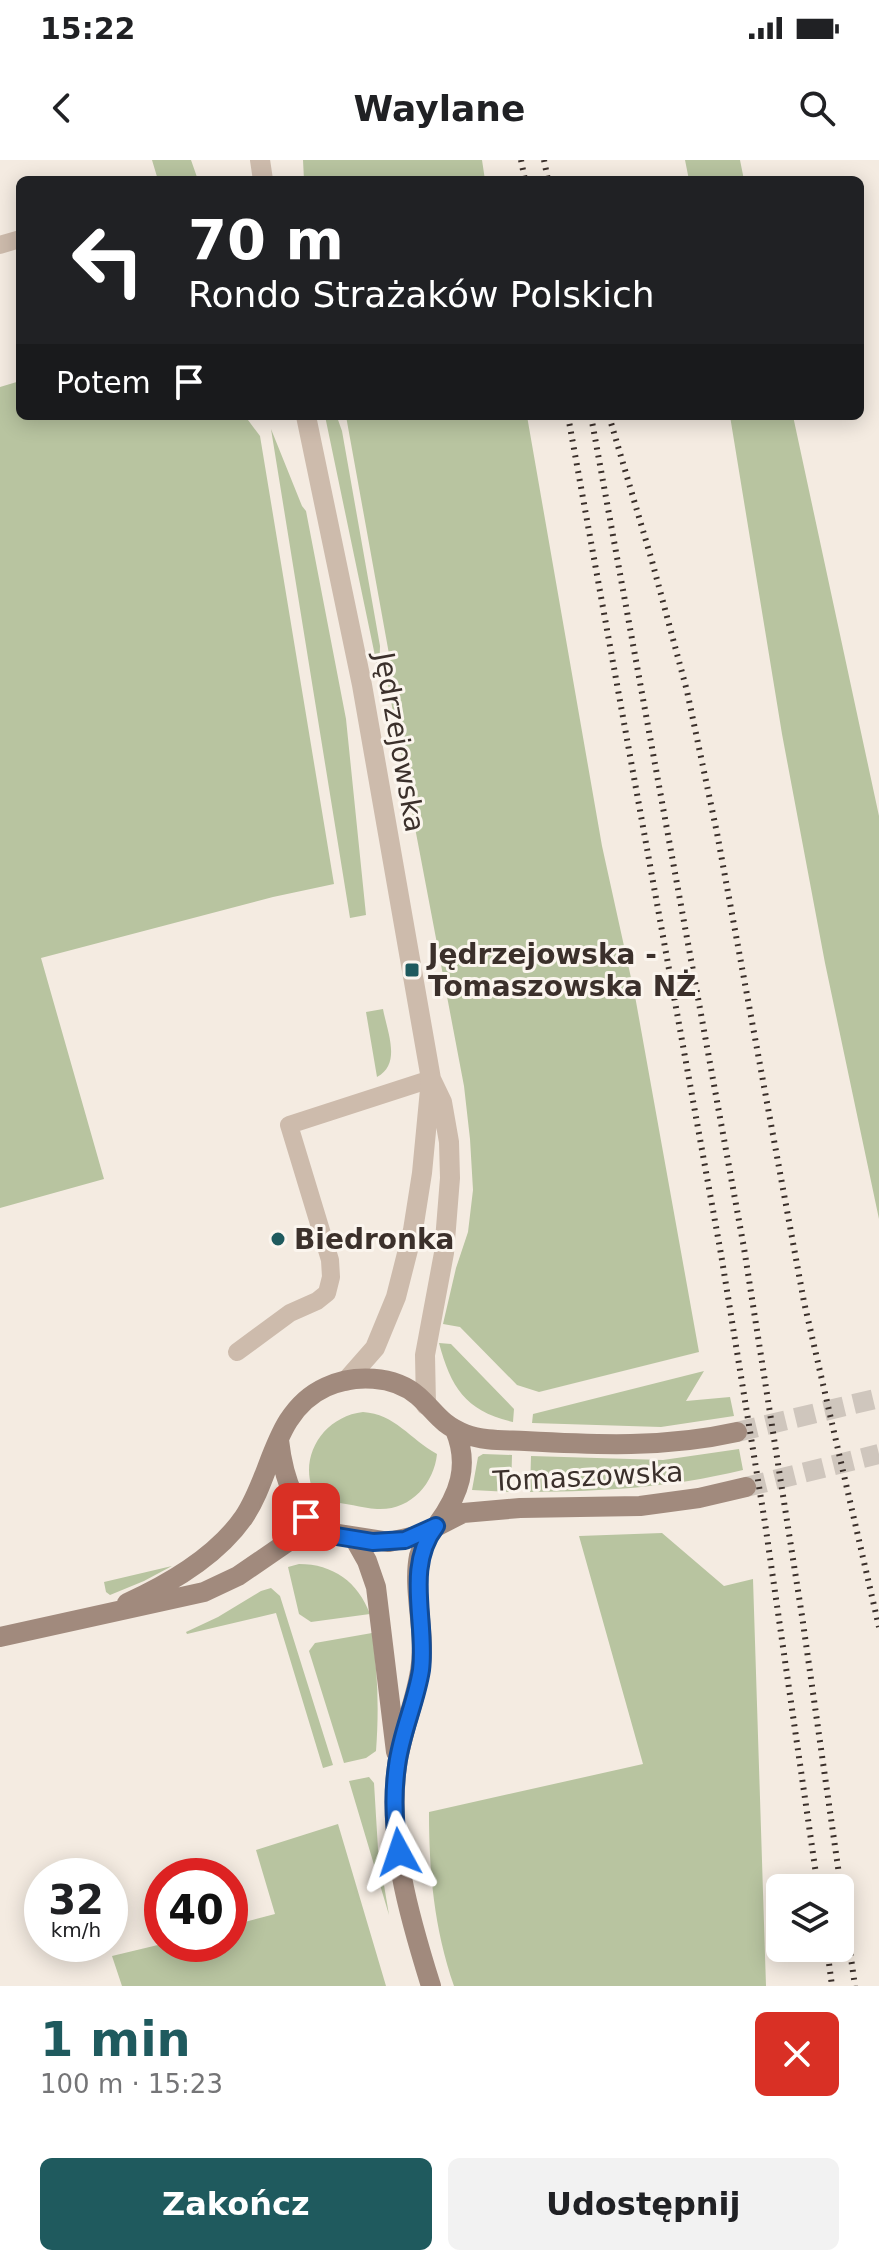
<!DOCTYPE html>
<html lang="pl">
<meta charset="utf-8">
<style>
body{margin:0;font-family:"DejaVu Sans",sans-serif;background:#f2f2f2;color:#202124;height:100vh;display:flex;flex-direction:column;font-size:30px;white-space:nowrap}
*{box-sizing:border-box;margin:0}
p{font-size:26px;color:#757577}
.icon{flex:none;width:44px;height:44px;fill:none;stroke:currentColor;stroke-width:2;stroke-linecap:round;stroke-linejoin:round}
.map{position:relative;height:1826px;overflow:hidden}
.sheet{display:flex;flex-direction:column;background:#fff;flex:1}
.sheet>*{flex:none}
.hud{position:absolute;left:16px;top:16px;width:848px;height:244px;border-radius:12px;box-shadow:0 4px 20px #0003;background:#202124;color:#fff;overflow:hidden}
.tools{position:absolute;left:766px;top:1714px;display:grid;gap:16px}
.tools a{display:grid;place-items:center;width:88px;height:88px;border-radius:12px;background:#fff;box-shadow:0 4px 20px #0003;font-size:40px}
.speed{position:absolute;left:24px;top:1698px;display:flex;gap:16px;font-size:40px;font-weight:700;text-align:center}
.speed>*{display:grid;place-content:center;width:104px;height:104px;border-radius:50%;background:#fff;box-shadow:0 4px 20px #0003;line-height:1}
.speed small{font-size:20px;font-weight:400}
.speed .limit{border:12px solid #d22;background:#fff;color:#111}
.pin{position:absolute;display:grid;place-items:center;width:68px;height:68px;color:#fff;margin:-34px;border-radius:16px;box-shadow:0 4px 12px #0006}
.me{position:absolute;width:88px;margin:-44px;rotate:355deg;stroke-linejoin:round;filter:drop-shadow(0 0 6px #0008)}
.turn{display:flex;align-items:center;gap:28px;height:168px;padding:0 40px;font-size:36px}
.turn .icon{width:104px;height:104px;stroke-width:2.5}
.turn b{display:block;font-size:56px;line-height:68px}
.then{display:flex;align-items:center;height:76px;padding:0 40px;background:#0003;gap:16px;font-size:30px}
.round{display:grid;place-items:center;flex:none;width:84px;height:84px;border-radius:12px;background:#f2f2f2}
.head{display:flex;align-items:center;justify-content:space-between;height:136px;padding:0 40px}
h1{font-size:48px;font-weight:800;line-height:60px;color:#1f5a5e}
.button{display:flex;gap:16px;margin-top:auto;padding:16px 40px}
.button a{flex:1;height:92px;border-radius:12px;background:#1f5a5e;color:#fff;font-size:32px;font-weight:800;line-height:92px;text-align:center}
.button a+a{background:#f2f2f2;color:#202124}
.status{display:flex;justify-content:space-between;align-items:center;height:56px;padding:0 40px;background:#fff;direction:ltr}
.status svg{height:22px;fill:currentColor}
header{display:flex;justify-content:space-between;align-items:center;height:104px;padding:0 40px;background:#fff;font-size:36px;font-weight:800}
.map>svg:first-child{display:block}
</style>
<div class="status"><b>15:22</b><svg viewBox="0 0 49 12"><path d="M0 12V9h3v3zM5 12V6h3v6zM10 12V3h3v9zM15 12V0h3v12zM26 1h20v11H26zM47 4h2v5h-2z"/></svg></div>
<header><svg class="icon" aria-label="back" viewBox="0 0 24 24"><path d="M15 5l-7 7 7 7"/></svg>Waylane<svg class="icon" aria-label="search" viewBox="0 0 24 24"><circle cx="10" cy="10" r="6"/><path d="M15 15l6 6"/></svg></header>
<div class="map">
<svg width="879" height="1826" viewBox="0 0 879 1826">
<rect width="100%" height="100%" fill="#f4ebe1"/>
<!-- green -->
<path fill="#b8c4a0" d="M 152,0 L 191,0 L 198,20 L 158,20 Z
M 303,0 L 482,0 L 485,20 L 304,20 Z
M 685,0 L 740,0 L 744,20 L 689,20 Z
M 20,221 L 20,256 L 245,256 L 260,276 L 334,724 L 273,737 L 41,798 L 104,1019 L 0,1048 L 0,227 Z
M 325,256 L 337,257 L 342,271 L 380,486 L 379,515 Z
M 346,256 L 527,256 L 602,686 L 635,836 L 699,1192 L 539,1232 L 517,1225 L 460,1167 L 443,1164 L 456,1108 L 468,1072 L 473,1030 L 470,979 L 464,926 L 387,520 L 389,494 Z
M 730,256 L 793,256 L 879,656 L 879,1059 L 825,803 L 782,574 Z
M 271,269 L 302,346 L 306,351 L 346,559 L 366,755 L 350,758 Z
M 383,849 C 387,871 402,904 377,917 L 366,852 Z
M 439,1183 L 451,1184 L 514,1249 L 513,1262 C 466,1251 451,1228 439,1183 Z
M 704,1211 L 686,1241 L 730,1237 L 734,1256 L 661,1267 L 532,1263 L 533,1254 Z
M 363,1252 C 395,1254 410,1279 437,1294 C 434,1324 410,1351 377,1349 C 358,1348 340,1340 320,1343 C 293,1306 319,1257 363,1252 Z
M 739,1289 L 743,1310 C 667,1328 607,1331 530,1332 L 531,1296 L 663,1300 Z
M 483,1294 L 512,1295 L 511,1332 L 472,1330 L 478,1297 Z
M 662,1373 L 724,1426 L 753,1419 L 766,1826 L 454,1826 C 434,1768 429,1712 429,1652 L 643,1604 L 579,1376 Z
M 299,1404 C 333,1404 358,1422 370,1454 L 311,1462 L 299,1454 L 288,1407 Z
M 172,1406 L 144,1421 L 110,1435 L 106,1432 L 104,1422 Z
M 271,1428 L 280,1436 L 333,1605 L 323,1608 L 276,1453 L 187,1474 L 186,1472 L 218,1457 L 261,1431 Z
M 372,1473 C 378,1513 379,1551 376,1591 L 366,1598 L 344,1603 L 309,1491 L 315,1483 Z
M 369,1617 L 374,1623 L 378,1689 L 389,1755 L 349,1621 Z
M 338,1664 L 386,1826 L 122,1826 L 112,1796 L 162,1784 L 230,1784 L 230,1766 L 275,1754 L 256,1690 Z"/>
<g fill="none" stroke-linecap="round" stroke-linejoin="round">
<!-- secondary-tunnel -->
<path stroke="#cfc6bd" stroke-width="20" stroke-dasharray="20 10" stroke-linecap="butt" d="M 737,1272 L 879,1238
M 746,1327 L 879,1294"/>
<!-- lane -->
<path stroke="#cdbbac" stroke-width="18" d="M 0,85 L 20,79
M 237,1192 L 290,1153 L 317,1141 L 327,1133 L 331,1117 L 330,1100 L 289,965 L 431,919"/>
<!-- street -->
<path stroke="#cdbbac" stroke-width="20" d="M 260,0 L 263,20
M 306,256 L 362,525 L 431,919 L 442,942 L 449,982 L 450,1018 L 444,1093 L 425,1195 L 426,1245
M 346,1221 L 375,1188 L 396,1137 L 413,1070 L 422,1013 L 431,919"/>
<!-- secondary -->
<path stroke="#a18a7d" stroke-width="20" d="M 279,1280 C 283,1316 294,1352 324,1374
M 354,1378 L 367,1401 L 376,1427 L 396,1592
M 127,1443 C 169,1424 217,1396 244,1357 C 273,1314 273,1251 326,1227 C 354,1214 394,1215 418,1236 C 436,1252 440,1264 465,1274 C 483,1281 505,1280 525,1281 C 596,1285 666,1288 737,1272
M 0,1477 L 204,1432 L 238,1416 L 289,1381 L 311,1374 L 338,1374 L 389,1382 L 420,1375 L 463,1353 L 520,1348 L 640,1346 L 699,1338 L 746,1327
M 431,1826 C 409,1756 387,1680 397,1606 C 401,1574 415,1543 420,1511 C 427,1474 412,1431 419,1396 C 422,1384 429,1375 437,1365 C 459,1335 470,1306 455,1270"/>
<!-- rail -->
<path stroke="#3b302b" stroke-width="6" stroke-dasharray="2 6" stroke-linecap="butt" d="M 521,0 L 525,20
M 544,0 L 548,20
M 568,256 L 721,1094 L 765,1363 L 818,1728
M 591,256 L 744,1088 L 802,1456 L 855,1826
M 609,256 L 652,401 L 687,531 L 717,673 L 804,1142 L 879,1467
M 827,1788 L 832,1826"/>
</g>
<g fill="none" stroke-linecap="round" stroke-linejoin="round">
<!-- route casing -->
<g stroke="#114b97" stroke-width="20">
<path id="route" d="M 306,1357 L 324,1374 L 373,1382 L 405,1380 L 436,1366 C 404,1407 427,1462 421,1510 C 416,1542 401,1573 397,1606 C 393,1634 394,1664 399,1692"/>
</g>
<!-- route -->
<use href="#route" stroke="#1a73e8" stroke-width="14"/>
</g>
<!-- markers -->
<g fill="#1f5a5e" stroke="#fbf5ee" stroke-width="3">
<rect x="404" y="802" width="16" height="16" rx="4"/>
<circle cx="278" cy="1079" r="8"/>
</g>
<g text-anchor="middle" stroke-width="6" stroke-linejoin="round" paint-order="stroke">
<!-- street labels -->
<g font-size="28" fill="#3b302b" stroke="#fbf5ee">
<text transform="translate(400 582) rotate(80)" y="10">Jędrzejowska</text>
<text transform="translate(588 1316) rotate(-3)" y="10">Tomaszowska</text>
</g>
<!-- poi labels -->
<g font-size="28" font-weight="bold" fill="#3b302b" stroke="#fbf5ee" text-anchor="start">
<text x="428" y="804">Jędrzejowska -<tspan x="428" dy="32">Tomaszowska NŻ</tspan></text>
<text x="294" y="1089">Biedronka</text>
</g>
</g>
</svg>
<div class="tools">
<a><svg class="icon" aria-label="layers" viewBox="0 0 24 24"><path d="M12 4l9 5-9 5-9-5zM3 14l9 5 9-5"/></svg></a>
</div>
<div class="speed"><div>32<small>km/h</small></div><div class="limit">40</div></div>
<div class="pin" style="left:306px;top:1357px;background:#d93025"><svg class="icon" aria-label="arrive" viewBox="0 0 24 24"><path d="M6 21V4h12l-3 4 3 4H6"/></svg></div>
<svg class="me" style="left:399px;top:1692px" viewBox="-20 -20 40 40"><path d="M0-17L14 15 0 8-14 15z" fill="#1a73e8" stroke="#fff" stroke-width="4"/></svg>
<div class="hud">
<div class="turn"><svg class="icon" aria-label="left" viewBox="0 0 24 24"><path d="M17 20v-9H6M10 6l-5 5 5 5"/></svg><div><b>70 m</b>Rondo Strażaków Polskich</div></div>
<div class="then">Potem<svg class="icon" aria-label="arrive" viewBox="0 0 24 24"><path d="M6 21V4h12l-3 4 3 4H6"/></svg></div>
</div>
</div>
<section class="sheet">
<div class="head"><div><h1>1 min</h1><p>100 m · 15:23</p></div><a class="round" style="background:#d93025;color:#fff"><svg class="icon" aria-label="close" viewBox="0 0 24 24"><path d="M6 6l12 12M18 6L6 18"/></svg></a></div>
<div class="button"><a>Zakończ</a><a>Udostępnij</a></div>
</section>
